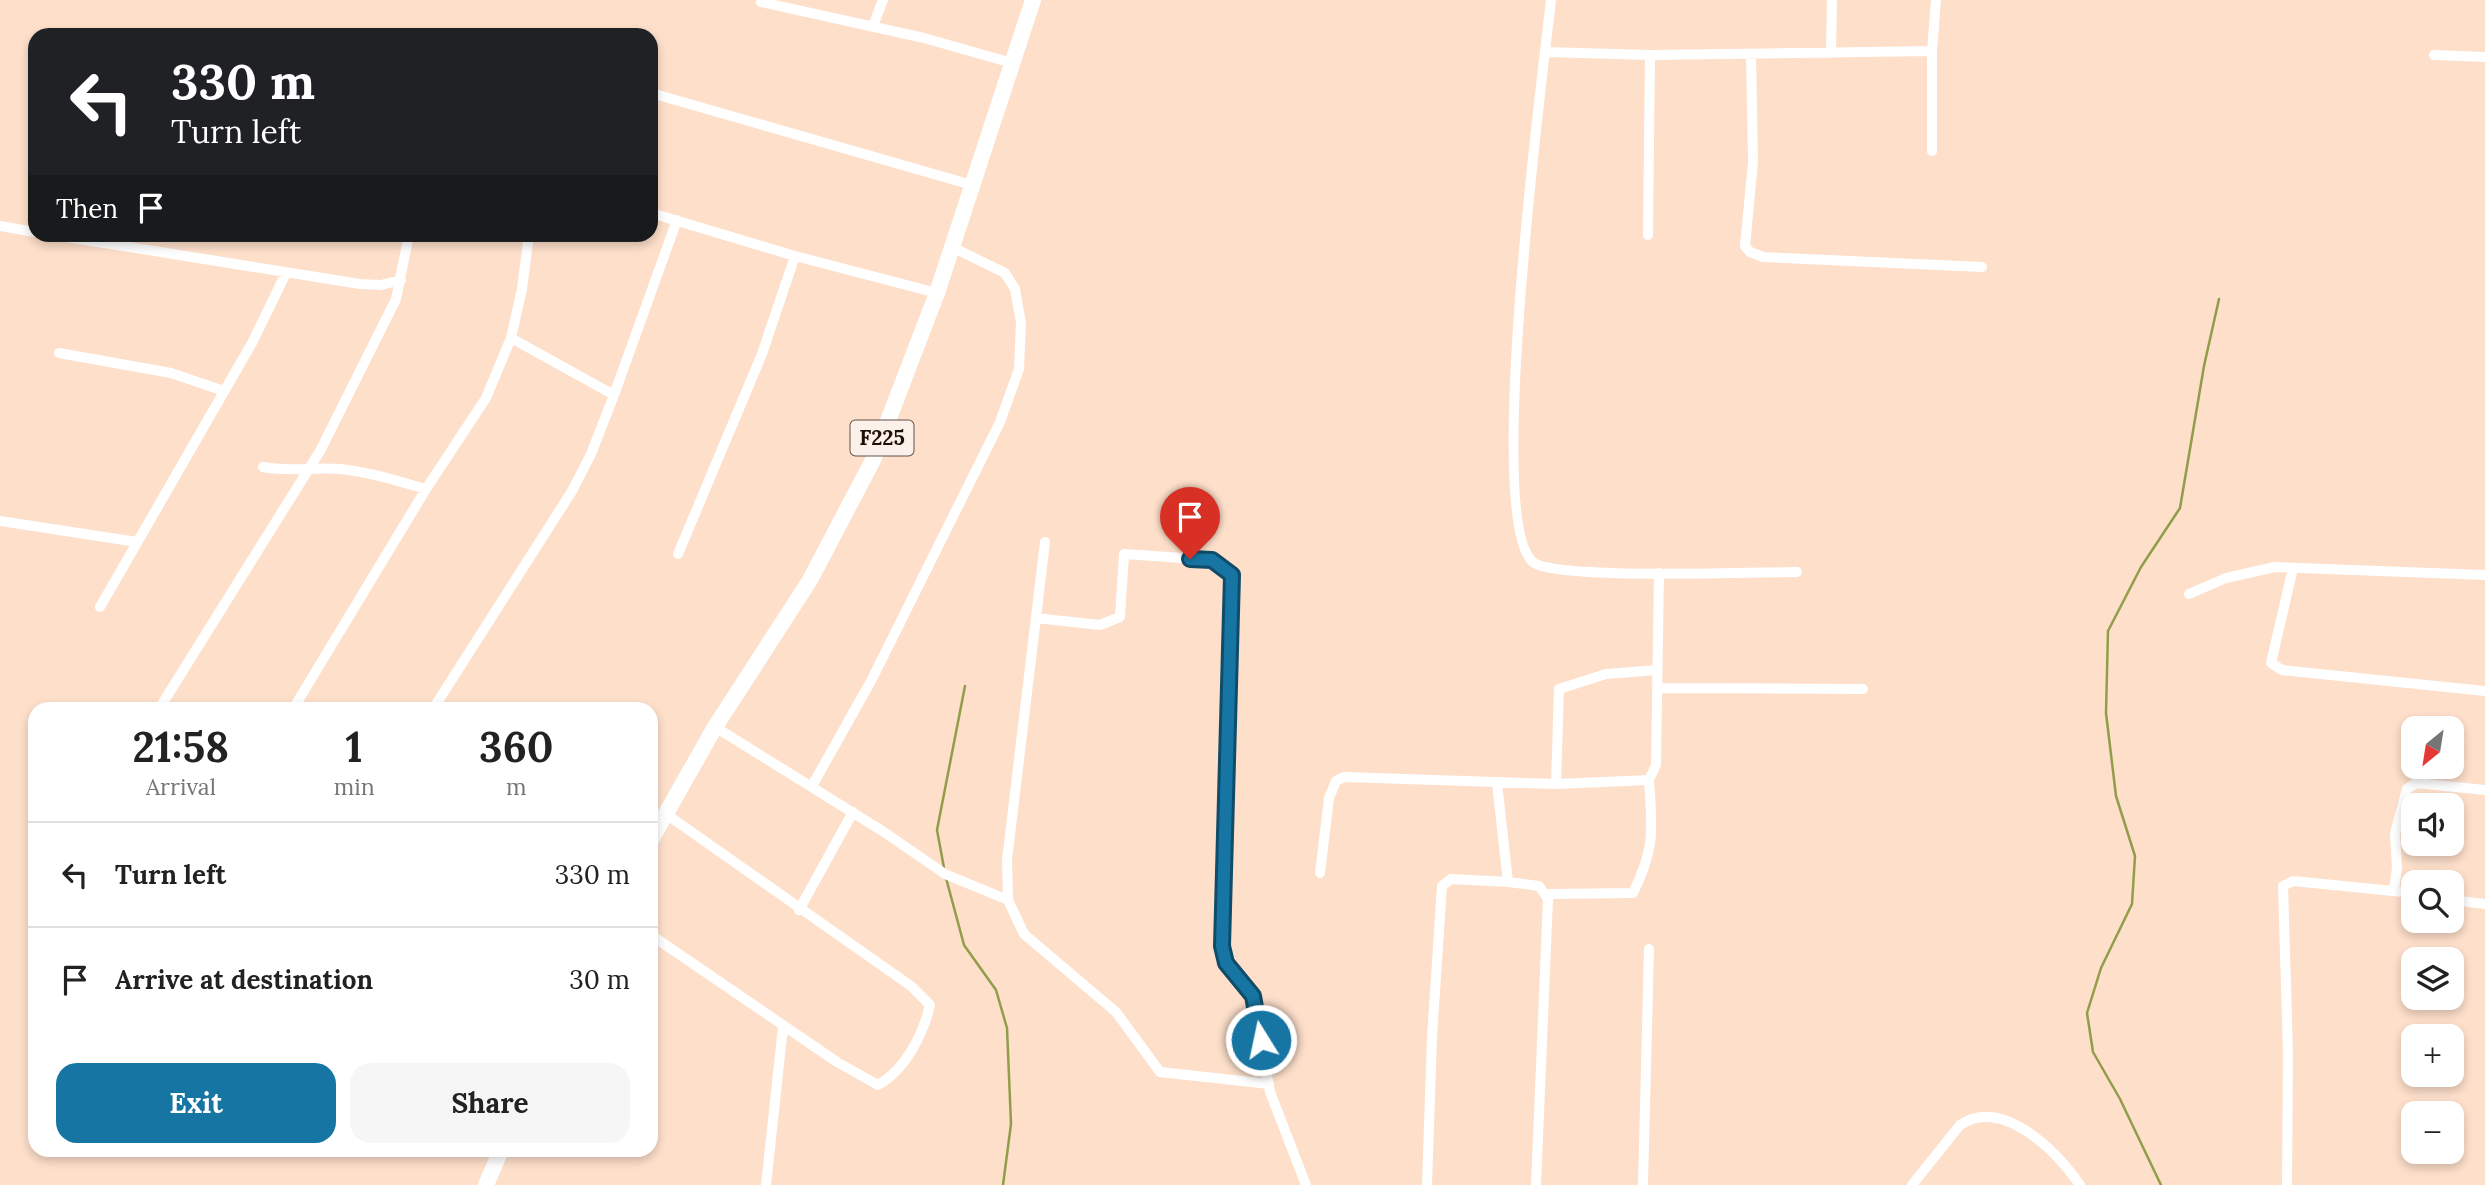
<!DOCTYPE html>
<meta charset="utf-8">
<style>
body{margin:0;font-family:Lora,serif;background:#f6f6f6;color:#222;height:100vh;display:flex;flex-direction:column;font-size:26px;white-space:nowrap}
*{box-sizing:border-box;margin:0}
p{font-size:23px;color:#767676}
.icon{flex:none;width:38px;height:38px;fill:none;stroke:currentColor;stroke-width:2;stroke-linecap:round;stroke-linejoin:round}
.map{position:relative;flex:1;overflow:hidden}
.drawer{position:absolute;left:28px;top:702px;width:630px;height:455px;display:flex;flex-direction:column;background:#fff;border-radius:21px;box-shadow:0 4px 10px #0003}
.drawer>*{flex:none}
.hud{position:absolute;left:28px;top:28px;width:630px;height:214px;border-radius:21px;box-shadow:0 4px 10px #0003;background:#202124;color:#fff;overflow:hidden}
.needle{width:46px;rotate:210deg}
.tools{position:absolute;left:2401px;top:716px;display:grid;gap:14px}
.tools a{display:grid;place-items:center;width:63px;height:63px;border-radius:14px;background:#fff;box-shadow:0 4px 10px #0003;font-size:35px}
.pin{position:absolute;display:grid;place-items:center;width:60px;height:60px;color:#fff;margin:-72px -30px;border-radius:50% 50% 50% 0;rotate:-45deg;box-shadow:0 0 7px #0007}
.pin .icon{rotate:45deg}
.me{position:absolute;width:77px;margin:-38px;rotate:350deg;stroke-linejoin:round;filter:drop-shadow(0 0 5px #0008)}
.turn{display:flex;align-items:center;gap:24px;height:147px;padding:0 28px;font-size:32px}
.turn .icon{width:91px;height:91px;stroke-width:2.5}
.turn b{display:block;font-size:49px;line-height:60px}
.then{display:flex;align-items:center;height:66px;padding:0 28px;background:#0003;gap:14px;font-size:26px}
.eta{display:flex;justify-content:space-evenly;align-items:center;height:119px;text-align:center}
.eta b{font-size:42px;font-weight:700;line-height:49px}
.cta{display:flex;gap:14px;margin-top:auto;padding:14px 28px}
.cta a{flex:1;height:80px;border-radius:21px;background:#1775a3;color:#fff;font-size:28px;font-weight:700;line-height:80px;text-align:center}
.cta a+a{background:#f6f6f6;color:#222}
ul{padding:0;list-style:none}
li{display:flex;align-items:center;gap:21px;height:105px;padding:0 28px;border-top:2px solid #e0e0e0}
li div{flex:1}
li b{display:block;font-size:26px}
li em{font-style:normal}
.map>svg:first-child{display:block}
</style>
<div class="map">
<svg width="2485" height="1185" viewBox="0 0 2485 1185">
<rect width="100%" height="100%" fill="#fddfca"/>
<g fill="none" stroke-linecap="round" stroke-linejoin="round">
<!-- stream -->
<path stroke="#919d49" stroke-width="2.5" d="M 944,868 L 937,830 L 965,686
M 946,878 L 964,945 L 996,990 L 1007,1028 L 1011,1124 L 1003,1185
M 2161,1185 L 2120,1099 L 2093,1052 L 2087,1013 L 2101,968 L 2132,904 L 2135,856 L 2116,796 L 2106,713 L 2108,631 L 2141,567 L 2180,508 L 2204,366 L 2219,299"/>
<!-- minor -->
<path stroke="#fff" stroke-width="10" d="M 1551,0 C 1542,80 1484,521 1533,562 C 1553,580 1757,572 1797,572
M 761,2 L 924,38 L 1012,63
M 873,26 L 883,0
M 1545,52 L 1650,55 L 1932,51
M 1831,53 L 1832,0
M 1751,54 L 1753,162 L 1745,246 L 1750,252 L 1763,257 L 1982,267
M 2434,55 L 2485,57
M 651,93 L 972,185
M 1932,151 L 1932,51 L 1936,0
M 651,213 L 795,256 L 937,293
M 0,226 L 35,232
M 48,234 L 360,284 L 381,285 L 401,280
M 1648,235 L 1650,55
M 511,338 L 614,395
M 59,353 L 171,373 L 224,391
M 263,467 C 289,472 313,467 340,469 C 370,472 397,481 426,489
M 0,521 L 137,542
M 1045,542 L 1007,860 L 1008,900 L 1024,934 L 1116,1012 L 1160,1072 L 1269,1084
M 678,554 L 762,354 L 795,256
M 2293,568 L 2271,663 L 2282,670 L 2485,691
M 2189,594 L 2226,578 L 2275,567 L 2485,575
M 100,607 L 252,343 L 286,273
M 1036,618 L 1100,625 L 1120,617 L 1124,554 L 1211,560 L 1232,575 L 1221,946 L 1226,963 L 1253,996 L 1270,1092 L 1306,1185
M 1658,688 L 1863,689
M 159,709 L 320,451 L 396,299 L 409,234
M 293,709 L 426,489 L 486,398 L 511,338 L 522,289 L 529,234
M 433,709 L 572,491 L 591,454 L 614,395 L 677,220
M 715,727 L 884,832 L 945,874 L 1008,900
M 1497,783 L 1508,882 L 1539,886 L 1548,899 L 1536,1185
M 1556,784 L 1559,689 L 1606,674 L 1657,670
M 812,786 L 871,681 L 1000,422 L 1019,369 L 1021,323 L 1015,289 L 1005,273 L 952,247
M 1320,873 L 1329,798 L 1336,781 L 1344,777 L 1556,784 L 1649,780 L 1656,765 L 1659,573
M 2394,889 L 2397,868 L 2395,833 L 2407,789 L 2416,783 L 2485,790
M 1547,894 L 1633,893 C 1656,846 1652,830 1649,780
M 2452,900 L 2485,904
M 799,910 L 853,812
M 651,935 L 837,1062 L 878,1085 C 905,1070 923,1035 930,1005 L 911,986 L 666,814
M 766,1185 L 783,1027
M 1427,1185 L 1432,1037 L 1442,886 L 1451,879 L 1508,882
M 1643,1185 L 1649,949
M 1912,1185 L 1960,1125 C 2003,1096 2057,1152 2080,1185
M 2287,1185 L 2288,1053 L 2283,886 L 2293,881 L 2413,893"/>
<!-- primary -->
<path stroke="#fff" stroke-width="16" d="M 651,840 L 715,727 L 810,580 L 873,460 L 937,293 L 1033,0
M 486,1185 L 501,1150"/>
</g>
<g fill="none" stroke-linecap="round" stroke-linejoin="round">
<!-- route casing -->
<g stroke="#0f4c6a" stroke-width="18">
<path id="route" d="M 1190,559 L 1212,560 L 1232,575 L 1222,946 L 1226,963 L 1253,996 L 1261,1040"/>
</g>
<!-- route -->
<use href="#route" stroke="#1775a3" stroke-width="12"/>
</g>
<g text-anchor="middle" stroke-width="7" stroke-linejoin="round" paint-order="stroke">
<!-- shield labels -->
<rect fill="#fbf0ea" stroke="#625249" stroke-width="2" x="850.5" y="420.5" width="63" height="35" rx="5"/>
<g font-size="21" font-weight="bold" fill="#200f04">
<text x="882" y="445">F225</text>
</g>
</g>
</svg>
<div class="tools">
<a><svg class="needle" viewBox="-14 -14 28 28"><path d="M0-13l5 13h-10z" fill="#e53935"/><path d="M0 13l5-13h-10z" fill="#767676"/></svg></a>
<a><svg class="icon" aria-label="sound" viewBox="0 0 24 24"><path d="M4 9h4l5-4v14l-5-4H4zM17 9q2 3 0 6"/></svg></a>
<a><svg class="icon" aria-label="search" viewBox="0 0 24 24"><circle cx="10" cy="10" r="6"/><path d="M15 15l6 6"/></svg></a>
<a><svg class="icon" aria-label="layers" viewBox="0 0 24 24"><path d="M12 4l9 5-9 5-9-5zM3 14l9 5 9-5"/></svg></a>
<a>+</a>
<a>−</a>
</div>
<div class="pin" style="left:1190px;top:559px;background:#d93025"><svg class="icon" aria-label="arrive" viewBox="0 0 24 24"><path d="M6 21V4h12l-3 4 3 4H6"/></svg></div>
<svg class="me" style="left:1261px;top:1040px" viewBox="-20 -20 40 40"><circle r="17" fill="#1775a3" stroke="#fff" stroke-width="3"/><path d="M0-11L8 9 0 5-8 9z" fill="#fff"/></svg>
<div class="hud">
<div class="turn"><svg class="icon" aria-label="left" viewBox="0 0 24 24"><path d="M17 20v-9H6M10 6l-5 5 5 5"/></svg><div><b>330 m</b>Turn left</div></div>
<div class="then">Then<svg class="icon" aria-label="arrive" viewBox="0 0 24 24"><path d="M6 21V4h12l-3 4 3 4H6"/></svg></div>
</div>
<section class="drawer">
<div class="eta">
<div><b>21:58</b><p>Arrival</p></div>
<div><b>1</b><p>min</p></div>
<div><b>360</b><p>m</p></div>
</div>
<ul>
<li><svg class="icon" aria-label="left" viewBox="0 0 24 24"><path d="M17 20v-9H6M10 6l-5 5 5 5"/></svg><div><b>Turn left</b></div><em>330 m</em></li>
<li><svg class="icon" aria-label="arrive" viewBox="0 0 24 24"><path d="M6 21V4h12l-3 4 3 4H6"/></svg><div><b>Arrive at destination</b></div><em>30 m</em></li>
</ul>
<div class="cta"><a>Exit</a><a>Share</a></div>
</section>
</div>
